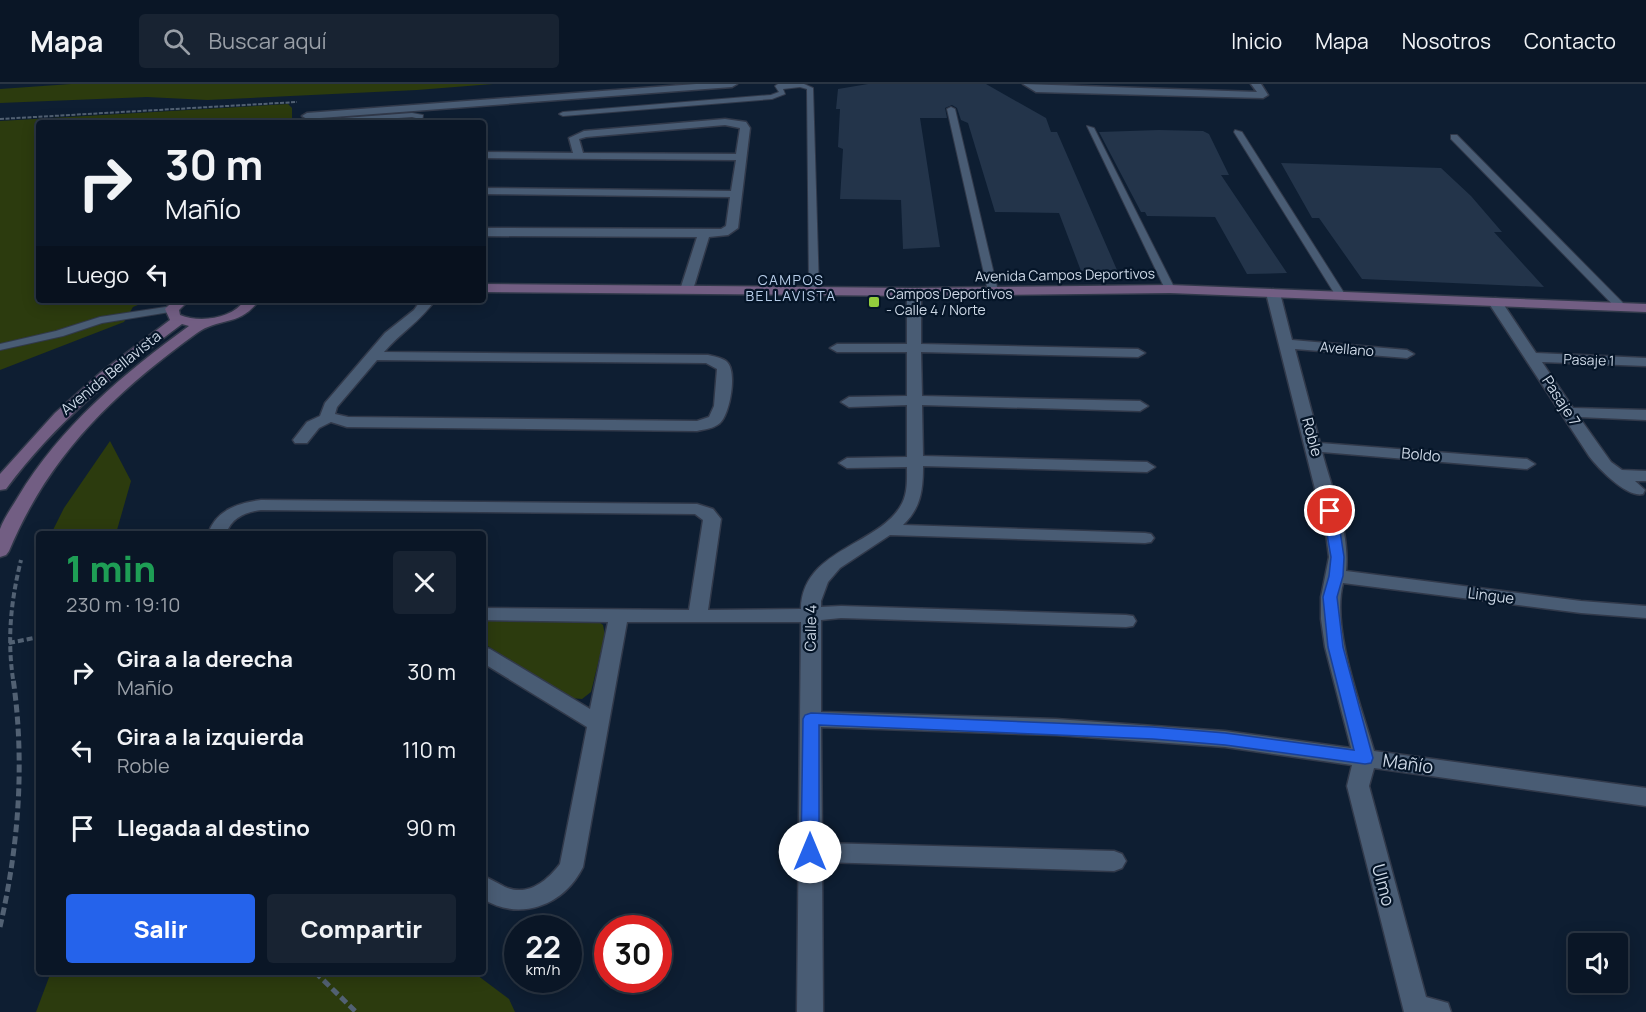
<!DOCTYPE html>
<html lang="es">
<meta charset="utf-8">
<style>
body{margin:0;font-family:Manrope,sans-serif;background:#182332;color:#f1f3f6;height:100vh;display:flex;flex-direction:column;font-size:22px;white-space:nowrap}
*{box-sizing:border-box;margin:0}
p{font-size:20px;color:#999fa7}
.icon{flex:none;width:33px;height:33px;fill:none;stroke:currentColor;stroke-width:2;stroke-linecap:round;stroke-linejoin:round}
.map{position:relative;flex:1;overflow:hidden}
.drawer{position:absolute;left:36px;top:447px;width:450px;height:444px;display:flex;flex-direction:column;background:#0a1626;border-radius:6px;box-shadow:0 3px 15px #0003,0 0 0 2px #2a3543}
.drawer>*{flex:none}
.banner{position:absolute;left:36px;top:36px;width:450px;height:183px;border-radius:6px;box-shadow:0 3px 15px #0003,0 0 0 2px #2a3543;background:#0a1626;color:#f1f3f6;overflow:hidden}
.controls{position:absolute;left:1568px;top:849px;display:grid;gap:12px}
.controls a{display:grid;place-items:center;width:60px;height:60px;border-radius:6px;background:#0a1626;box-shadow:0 3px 15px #0003,0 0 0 2px #2a3543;font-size:30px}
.speed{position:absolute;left:504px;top:831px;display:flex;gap:12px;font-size:30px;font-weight:700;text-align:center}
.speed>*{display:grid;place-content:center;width:78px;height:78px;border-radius:50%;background:#0a1626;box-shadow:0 3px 15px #0003,0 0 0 2px #2a3543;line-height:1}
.speed small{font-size:15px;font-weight:400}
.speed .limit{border:9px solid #d22;background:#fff;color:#111}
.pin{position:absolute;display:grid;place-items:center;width:51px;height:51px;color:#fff;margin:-26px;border:3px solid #fff;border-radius:50%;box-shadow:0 2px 6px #0007}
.me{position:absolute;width:66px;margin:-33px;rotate:0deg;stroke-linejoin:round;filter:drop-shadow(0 0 4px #0008)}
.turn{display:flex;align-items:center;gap:21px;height:126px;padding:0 30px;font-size:27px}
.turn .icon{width:78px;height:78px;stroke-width:2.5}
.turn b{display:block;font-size:42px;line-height:51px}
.then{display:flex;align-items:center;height:57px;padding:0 30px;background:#0003;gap:12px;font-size:22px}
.round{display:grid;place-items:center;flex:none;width:63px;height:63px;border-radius:6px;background:#182332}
.summary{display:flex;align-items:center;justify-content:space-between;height:102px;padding:0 30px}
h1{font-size:36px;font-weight:800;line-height:45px;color:#1e9e55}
.action{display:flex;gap:12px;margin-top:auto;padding:12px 30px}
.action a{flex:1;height:69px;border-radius:6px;background:#2563eb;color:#fff;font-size:24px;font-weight:800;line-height:69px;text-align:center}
.action a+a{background:#182332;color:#f1f3f6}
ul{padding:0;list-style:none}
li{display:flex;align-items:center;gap:18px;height:78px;padding:0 30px}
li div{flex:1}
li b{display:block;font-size:22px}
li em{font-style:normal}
header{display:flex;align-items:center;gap:36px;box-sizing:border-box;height:84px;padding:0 30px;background:#0a1626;border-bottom:2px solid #2a3543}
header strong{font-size:28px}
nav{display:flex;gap:33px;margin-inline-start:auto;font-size:21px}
.search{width:420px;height:54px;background:#182332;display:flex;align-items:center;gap:15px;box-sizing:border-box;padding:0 21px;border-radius:6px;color:#999fa7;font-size:22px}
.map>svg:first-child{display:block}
</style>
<header>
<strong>Mapa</strong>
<div class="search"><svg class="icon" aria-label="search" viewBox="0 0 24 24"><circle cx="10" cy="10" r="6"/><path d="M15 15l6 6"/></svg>Buscar aquí</div>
<nav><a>Inicio</a><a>Mapa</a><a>Nosotros</a><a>Contacto</a></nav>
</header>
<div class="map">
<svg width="1646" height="928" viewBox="0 0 1646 928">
<rect width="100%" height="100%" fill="#0e1e32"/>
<!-- green -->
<path fill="#2c3b0e" d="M 71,0 L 493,0 L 417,6 L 207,16 L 147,13 L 0,19 L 0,5 Z
M 288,20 L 292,24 L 292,35 L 290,39 L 39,39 L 39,216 L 150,216 L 133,223 L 124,238 L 0,286 L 0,37 Z
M 110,357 L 131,397 L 117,446 L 118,450 L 51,450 L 64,424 Z
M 483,533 L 599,538 L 603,541 L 605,551 L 591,608 L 582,615 L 570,614 L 483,559 Z
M 51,888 L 473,888 L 509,915 L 515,928 L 36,928 Z"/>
<!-- building -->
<path fill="#23344a" d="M 868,0 L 986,0 L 1046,34 L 1051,48 L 1057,48 L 1117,186 L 1081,187 L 1059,129 L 995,128 L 968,39 L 961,36 L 957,24 L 952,21 L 945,24 L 947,34 L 920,34 L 940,163 L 903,165 L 901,116 L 840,115 L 843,65 L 838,63 L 840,25 L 836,25 L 838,5 Z
M 1159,46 L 1203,47 L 1209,50 L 1229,91 L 1221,91 L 1287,189 L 1247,190 L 1215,133 L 1147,132 L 1145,128 L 1141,128 L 1099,48 Z
M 1281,79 L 1441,84 L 1471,112 L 1502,148 L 1494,148 L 1544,203 L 1362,195 L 1319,134 L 1312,134 Z"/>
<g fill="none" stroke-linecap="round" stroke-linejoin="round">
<!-- lane casing -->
<g stroke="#31394a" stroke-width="2">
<path id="lane" d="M 778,0 L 804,0 L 813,4 L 819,207 L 814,210 L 809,207 L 807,5 L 800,3 L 783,5 L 785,10 L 772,15 L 563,32 L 559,30 L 563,28 L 771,11 L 779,8 L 775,2 Z
M 951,23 L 955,25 L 998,207 L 993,210 L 988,207 L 947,25 Z
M 412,29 L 423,31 L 422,39 L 414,39 L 416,34 L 412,33 L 344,38 L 340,36 L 344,34 Z
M 1087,42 L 1094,44 L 1175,205 L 1173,207 L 1165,205 Z
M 1235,46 L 1242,48 L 1346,212 L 1344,214 L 1336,212 L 1234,48 Z
M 1451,51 L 1457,51 L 1625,221 L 1625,225 L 1617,225 L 1451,55 Z
M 172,222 L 177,225 L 176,227 L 102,239 L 63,252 L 0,266 L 0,260 L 56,247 L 100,233 Z"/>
</g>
<!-- street casing -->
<g stroke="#31394a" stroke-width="3">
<path id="street" d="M 696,0 L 737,0 L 732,3 L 307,35 L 302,32 L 307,29 Z
M 1023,0 L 1257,8 L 1251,0 L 1261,0 L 1268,11 L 1263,14 L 1036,8 Z
M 725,35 L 746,38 L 750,44 L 738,144 L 728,151 L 709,153 L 692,209 L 682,209 L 680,206 L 697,153 L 483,152 L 483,144 L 721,145 L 726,142 L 730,113 L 483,110 L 483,104 L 731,107 L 736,76 L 483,74 L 483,68 L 573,69 L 569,54 L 584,47 ZM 725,41 L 740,44 L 736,70 L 583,69 L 579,55 L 586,53 Z
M 914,204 L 921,208 L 921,260 L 1138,265 L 1145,269 L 1138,273 L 921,268 L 922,312 L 1140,317 L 1148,322 L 1140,327 L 922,321 L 923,372 L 1147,378 L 1155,383 L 1147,388 L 923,382 C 923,406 921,424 903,441 L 1145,449 L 1151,450 L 1154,454 L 1151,458 L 1145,459 L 890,451 L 840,484 L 828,498 L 821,517 L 821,523 L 841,522 L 1126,531 L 1133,532 L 1136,537 L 1133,542 L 1126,543 L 841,534 L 821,536 L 821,628 L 1056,635 L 1225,647 L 1351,664 L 1325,563 L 1321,535 L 1321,513 L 1329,473 L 1326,449 L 1266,209 L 1273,205 L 1280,209 L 1292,256 L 1407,266 L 1414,270 L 1407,274 L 1295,265 L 1320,359 L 1527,375 L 1535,380 L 1527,385 L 1322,368 C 1332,406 1350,448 1346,487 L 1581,517 L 1646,522 L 1646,534 L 1581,529 L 1343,499 C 1331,545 1361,621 1374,667 L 1646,704 L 1646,722 L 1374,684 L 1369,702 L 1426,913 L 1448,919 L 1451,928 L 1404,928 L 1347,702 L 1352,681 L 1225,663 L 1056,651 L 821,643 L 822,759 L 1114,767 L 1122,770 L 1126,777 L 1122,784 L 1114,787 L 822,778 L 823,928 L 797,928 L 801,538 L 627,538 L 583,783 C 564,821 521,838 483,815 L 483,792 C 491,795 497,799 505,803 C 528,813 547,797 560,780 L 587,643 L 483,579 L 483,563 L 490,565 L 590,625 L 608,538 L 483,536 L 483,524 L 689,526 L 703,436 L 695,430 L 261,426 C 245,428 231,434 226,450 L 208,450 C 216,426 238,419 261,416 L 697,420 L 713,425 L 721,435 L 708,526 L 801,525 C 802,466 876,462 900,423 C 908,411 907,396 907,383 L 847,384 L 839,379 L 847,374 L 907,373 L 907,321 L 849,323 L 841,318 L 849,313 L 907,312 L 907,268 L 837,268 L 830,264 L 837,260 L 907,260 L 907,208 Z
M 1495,214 L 1500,215 L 1536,269 L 1646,274 L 1646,282 L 1542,278 L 1573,324 L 1646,326 L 1646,336 L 1579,333 L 1611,378 L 1622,386 L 1646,387 L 1646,397 L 1635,397 L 1645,406 L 1643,410 C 1627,414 1599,385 1589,372 L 1488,218 Z
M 421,216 L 435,216 C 421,237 400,249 384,268 L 708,271 C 713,272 722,274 726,277 C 738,286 730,330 720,339 C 713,345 705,345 697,347 L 347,343 L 331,338 L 319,344 L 307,359 L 295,359 L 293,356 L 307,338 L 320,332 L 325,319 L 385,249 L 414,226 ZM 377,276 L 706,279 L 717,285 L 714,322 L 709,333 L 697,337 L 348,333 L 335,330 L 337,323 Z"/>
</g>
<!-- secondary casing -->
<g stroke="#31394a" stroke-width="3">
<path id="secondary" d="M 483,200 L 914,204 L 1170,201 L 1646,220 L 1646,228 L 1170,209 L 914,212 L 483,208 Z
M 174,216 L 189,216 L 179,226 L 180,231 C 200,239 232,235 245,216 L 259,216 C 240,243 219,233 197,249 C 114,309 49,371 9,467 L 6,471 L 0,473 C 0,464 0,453 0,445 C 4,434 12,423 18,413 C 60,343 124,289 189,242 L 182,240 C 116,289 55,339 6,405 L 0,406 L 0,390 L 55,329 L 100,289 L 170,236 L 165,225 Z"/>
</g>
<!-- path-far2 -->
<path stroke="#526173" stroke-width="2" stroke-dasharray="4 1.5" stroke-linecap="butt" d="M 0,35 L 297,18"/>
<!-- path-far1 -->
<path stroke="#526173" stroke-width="4" stroke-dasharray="6 3" stroke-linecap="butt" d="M 9,559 L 39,553
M 13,595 C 7,554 11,516 21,476"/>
<!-- path -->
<path stroke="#526173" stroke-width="5" stroke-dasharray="8 4" stroke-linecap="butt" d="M 0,843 C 19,760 25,678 13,594
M 315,888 L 356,928"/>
<!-- lane -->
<use href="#lane" fill="#495c74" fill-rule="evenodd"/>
<!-- street -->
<use href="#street" fill="#495c74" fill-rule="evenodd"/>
<!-- secondary -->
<use href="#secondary" fill="#725e83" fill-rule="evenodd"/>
</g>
<!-- route -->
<path fill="#2563eb" stroke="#184099" stroke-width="1.5" d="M 1330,423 L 1337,427 L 1344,473 L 1343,492 L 1337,513 L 1343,563 L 1373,674 L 1371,679 L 1365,680 L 1225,661 L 1153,655 L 819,641 L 819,768 L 817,774 L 810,776 L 804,774 L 801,768 L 803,635 L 805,631 L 811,629 L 1153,643 L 1225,649 L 1354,666 L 1328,563 L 1323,513 L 1329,492 L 1331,473 L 1323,427 Z"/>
<!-- markers -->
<rect fill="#93cd3d" stroke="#051528" stroke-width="2" x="868" y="212" width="12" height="12" rx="3"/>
<g text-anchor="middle" stroke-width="4.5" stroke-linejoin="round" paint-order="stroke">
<!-- far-street labels -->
<g font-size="14" fill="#cdd8e6" stroke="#051528">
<text transform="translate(1065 191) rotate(-1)" y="5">Avenida Campos Deportivos</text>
<text transform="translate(1347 265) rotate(5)" y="5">Avellano</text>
<text transform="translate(1589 276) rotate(2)" y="5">Pasaje 1</text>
</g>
<!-- far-neighbourhood labels -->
<g font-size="14" letter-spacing="1.5" fill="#b8ceea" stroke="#051528">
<text x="791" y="201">CAMPOS<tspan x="791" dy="16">BELLAVISTA</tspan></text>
</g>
<!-- far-poi labels -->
<g font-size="14" fill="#cdd8e6" stroke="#051528" text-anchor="start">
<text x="886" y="215">Campos Deportivos<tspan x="886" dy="16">- Calle 4 / Norte</tspan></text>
</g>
<!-- street labels -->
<g font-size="15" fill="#cdd8e6" stroke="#051528">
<text transform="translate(111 289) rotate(-39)" y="5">Avenida Bellavista</text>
<text transform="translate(1561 317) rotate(57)" y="5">Pasaje 7</text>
<text transform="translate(1312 353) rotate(75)" y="5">Roble</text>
<text transform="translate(1421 371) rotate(5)" y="5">Boldo</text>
<text transform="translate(1491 512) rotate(7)" y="5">Lingue</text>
<text transform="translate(811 544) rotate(-89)" y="5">Calle 4</text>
</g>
<!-- near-street labels -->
<g font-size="18" fill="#cdd8e6" stroke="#051528">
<text transform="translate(1408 680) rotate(8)" y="6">Mañío</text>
<text transform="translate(1383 801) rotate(75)" y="6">Ulmo</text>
</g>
</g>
</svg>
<div class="controls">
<a><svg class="icon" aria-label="sound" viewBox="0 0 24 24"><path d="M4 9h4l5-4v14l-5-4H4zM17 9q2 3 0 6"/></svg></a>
</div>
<div class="speed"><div>22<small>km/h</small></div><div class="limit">30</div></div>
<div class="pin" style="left:1330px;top:427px;background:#d93025"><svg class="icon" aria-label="arrive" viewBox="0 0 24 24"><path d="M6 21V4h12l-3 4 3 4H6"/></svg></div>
<svg class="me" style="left:810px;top:768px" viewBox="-20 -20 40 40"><circle r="19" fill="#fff"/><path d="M0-13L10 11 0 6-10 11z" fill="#2563eb"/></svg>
<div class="banner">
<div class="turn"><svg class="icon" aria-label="right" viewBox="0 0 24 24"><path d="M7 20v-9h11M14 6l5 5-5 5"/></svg><div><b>30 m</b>Mañío</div></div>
<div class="then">Luego<svg class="icon" aria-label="left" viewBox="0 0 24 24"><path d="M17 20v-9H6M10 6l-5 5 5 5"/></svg></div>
</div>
<section class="drawer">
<div class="summary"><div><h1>1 min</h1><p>230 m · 19:10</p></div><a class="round"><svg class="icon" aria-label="close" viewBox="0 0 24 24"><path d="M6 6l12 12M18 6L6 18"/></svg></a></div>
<ul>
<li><svg class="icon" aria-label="right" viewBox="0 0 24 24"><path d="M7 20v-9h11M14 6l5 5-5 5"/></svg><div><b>Gira a la derecha</b><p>Mañío</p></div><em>30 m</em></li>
<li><svg class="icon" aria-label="left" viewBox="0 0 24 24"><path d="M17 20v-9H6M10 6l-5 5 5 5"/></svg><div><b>Gira a la izquierda</b><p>Roble</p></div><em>110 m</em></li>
<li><svg class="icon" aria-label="arrive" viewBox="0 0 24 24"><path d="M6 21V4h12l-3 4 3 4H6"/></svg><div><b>Llegada al destino</b></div><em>90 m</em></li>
</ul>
<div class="action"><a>Salir</a><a>Compartir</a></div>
</section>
</div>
